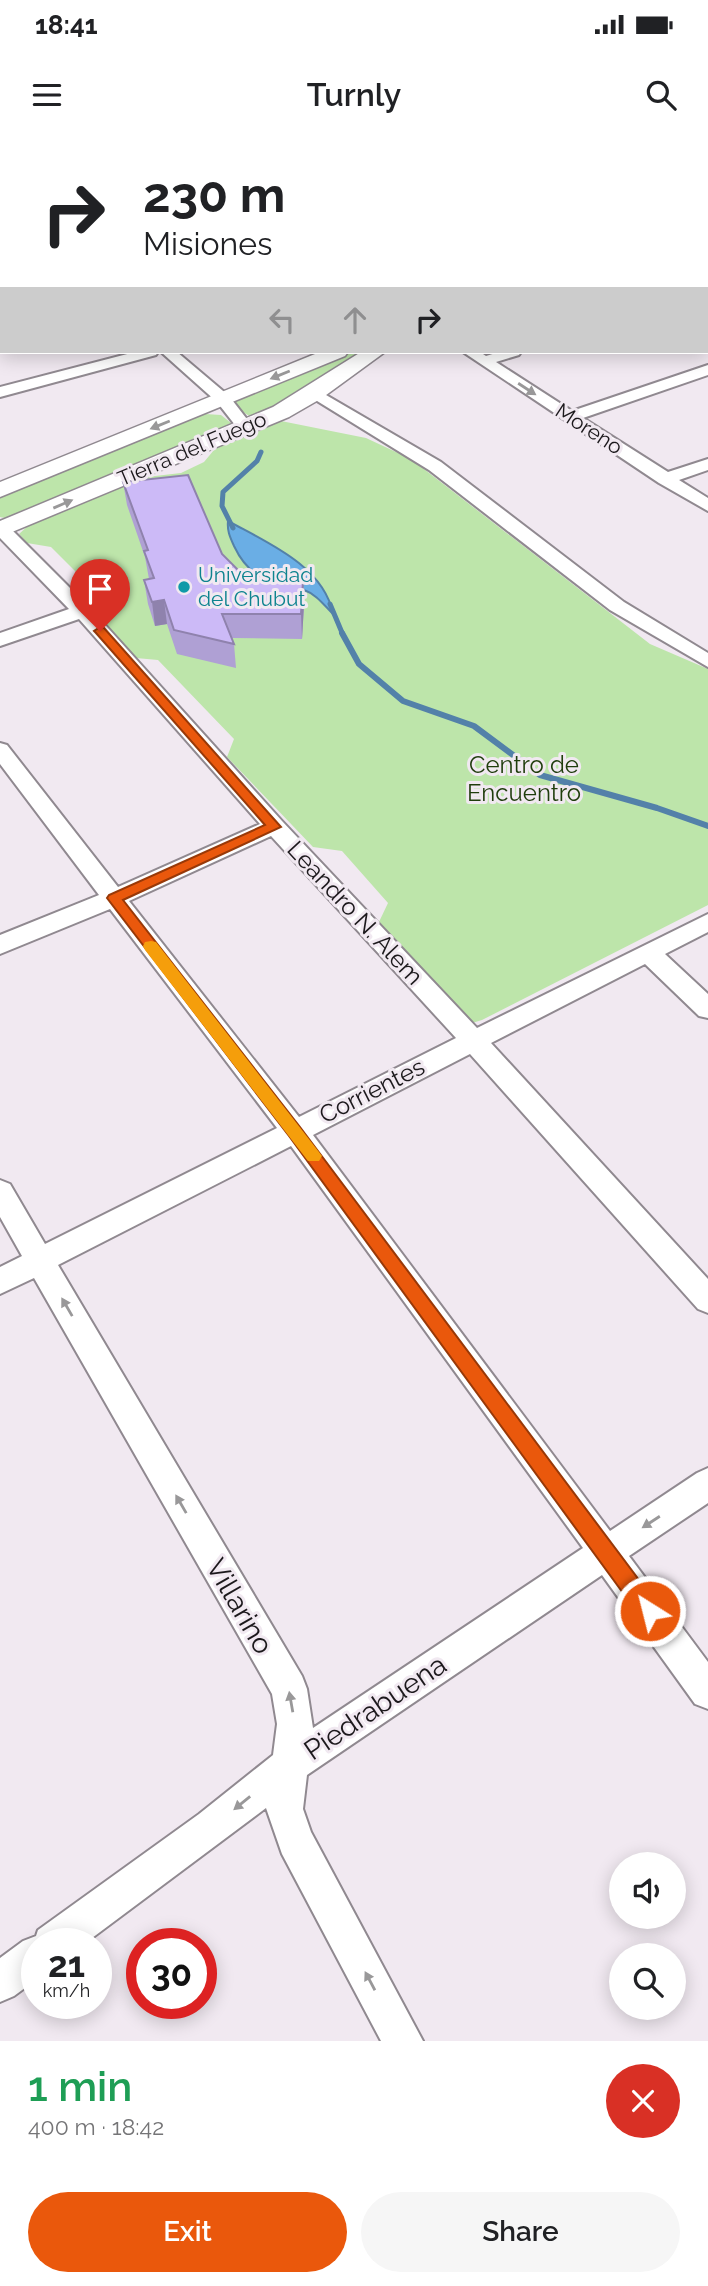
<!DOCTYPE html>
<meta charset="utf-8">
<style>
body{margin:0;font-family:Raleway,sans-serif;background:#f6f6f6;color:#202124;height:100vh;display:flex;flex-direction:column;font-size:26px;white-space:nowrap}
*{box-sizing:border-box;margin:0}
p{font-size:23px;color:#757577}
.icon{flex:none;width:38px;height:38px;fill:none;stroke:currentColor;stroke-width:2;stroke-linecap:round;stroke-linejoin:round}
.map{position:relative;height:1901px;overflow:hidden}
.panel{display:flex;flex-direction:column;background:#fff;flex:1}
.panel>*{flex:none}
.hud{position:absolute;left:0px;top:0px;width:709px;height:214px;box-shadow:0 4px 18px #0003;background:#fff;color:#202124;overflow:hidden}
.fabs{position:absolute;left:609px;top:1712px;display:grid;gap:14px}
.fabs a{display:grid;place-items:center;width:77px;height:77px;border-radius:50%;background:#fff;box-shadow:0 4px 18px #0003;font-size:35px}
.speed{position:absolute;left:21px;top:1788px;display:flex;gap:14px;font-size:35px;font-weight:700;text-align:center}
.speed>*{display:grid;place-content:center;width:91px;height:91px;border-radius:50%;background:#fff;box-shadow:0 4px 18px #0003;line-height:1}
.speed small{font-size:18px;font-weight:400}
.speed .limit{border:10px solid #d22;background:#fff;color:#111}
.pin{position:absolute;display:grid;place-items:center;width:60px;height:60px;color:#fff;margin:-72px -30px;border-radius:50% 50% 50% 0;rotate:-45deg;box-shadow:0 0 7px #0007}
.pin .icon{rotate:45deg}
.me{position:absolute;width:77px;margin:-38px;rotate:324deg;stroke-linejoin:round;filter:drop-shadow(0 0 5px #0008)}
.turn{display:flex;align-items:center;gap:24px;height:147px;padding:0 28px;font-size:32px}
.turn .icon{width:91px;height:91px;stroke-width:2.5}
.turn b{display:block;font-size:49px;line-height:60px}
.lanes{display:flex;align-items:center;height:66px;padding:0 28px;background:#0003;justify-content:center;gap:35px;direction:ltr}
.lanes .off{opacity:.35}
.round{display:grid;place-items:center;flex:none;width:74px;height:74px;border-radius:37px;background:#f6f6f6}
.overview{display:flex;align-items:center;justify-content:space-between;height:119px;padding:0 28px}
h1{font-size:42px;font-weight:600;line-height:52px;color:#1e9e55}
.primary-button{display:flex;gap:14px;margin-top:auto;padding:14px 28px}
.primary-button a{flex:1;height:80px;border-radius:42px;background:#ea580c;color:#fff;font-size:28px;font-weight:600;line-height:80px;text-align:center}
.primary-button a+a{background:#f6f6f6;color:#202124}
.status{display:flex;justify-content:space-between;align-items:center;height:49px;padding:0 35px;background:#fff;direction:ltr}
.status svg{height:19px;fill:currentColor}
header{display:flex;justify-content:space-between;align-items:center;height:91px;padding:0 28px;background:#fff;font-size:32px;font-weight:600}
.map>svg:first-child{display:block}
</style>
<div class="status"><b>18:41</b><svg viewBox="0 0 49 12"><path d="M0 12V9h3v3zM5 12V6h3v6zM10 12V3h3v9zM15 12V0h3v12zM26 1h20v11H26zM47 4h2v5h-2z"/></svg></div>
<header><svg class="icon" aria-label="menu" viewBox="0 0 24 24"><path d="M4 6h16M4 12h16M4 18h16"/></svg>Turnly<svg class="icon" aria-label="search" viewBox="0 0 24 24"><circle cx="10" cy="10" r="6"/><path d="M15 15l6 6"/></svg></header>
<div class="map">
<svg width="708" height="1901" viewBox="0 0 708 1901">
<rect width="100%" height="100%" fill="#f1e9f1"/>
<!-- green -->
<path fill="#bde5aa" d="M 350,212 L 364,212 L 291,261 L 251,277 L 233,266 L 236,259 Z
M 205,274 L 221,275 L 231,283 L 230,287 L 9,379 L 0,377 L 0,355 Z
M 276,280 L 366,298 L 411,319 L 650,504 L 708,529 L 708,765 L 482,880 L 472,883 L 378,784 L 388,763 L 342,711 L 313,707 L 227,617 L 234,599 L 158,520 L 136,518 L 71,449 L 81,437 L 51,407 L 27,403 L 19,394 L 30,384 L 138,338 L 181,333 L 204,322 L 219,304 Z"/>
<!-- water -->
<path fill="#6aaee5" stroke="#5381a9" stroke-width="2" d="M 228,381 C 266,402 324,426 333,474 C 324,465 316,454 304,450 C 271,439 251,442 234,406 C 230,397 227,391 228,381 Z"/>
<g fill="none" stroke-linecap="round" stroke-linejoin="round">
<!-- stream-far1 -->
<path stroke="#5381a9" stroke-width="5" d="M 233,388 L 222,366 L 223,352 L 257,321 L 261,312
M 330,464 L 343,495"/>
<!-- stream -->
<path stroke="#5381a9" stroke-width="6" d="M 342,493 L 359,524 L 403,561 L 474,586 L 540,635 L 657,668 L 708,686"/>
<!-- street casing -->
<g stroke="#908990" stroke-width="4">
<path id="street" d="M 0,0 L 12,0 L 0,4 Z
M 132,0 L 145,0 L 147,2 L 133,2 Z
M 174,0 L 192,0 L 172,2 Z
M 419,0 L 436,0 L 417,2 Z
M 641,0 L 655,0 L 657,2 L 642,2 Z
M 670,0 L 687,0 L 668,2 Z
M 707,24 L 708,24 L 708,32 L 707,32 Z
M 2,36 L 2,44 L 0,45 L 0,37 Z
M 0,74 L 2,75 L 2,83 L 0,82 Z
M 708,146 L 708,155 L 707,155 L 707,146 Z
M 0,165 L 2,165 L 0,174 Z
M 135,212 L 158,212 L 156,215 L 0,257 L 0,247 Z
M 161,212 L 177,212 L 229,256 L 253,287 L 251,290 L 239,290 L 217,262 Z
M 463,212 L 480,212 L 486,216 L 499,212 L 521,212 L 519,215 L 496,222 L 572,271 L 708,225 L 708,235 L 583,278 L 668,332 L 708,319 L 708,330 L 679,340 L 708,358 L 708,371 L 659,343 Z
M 314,248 L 441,322 L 624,462 L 708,513 L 708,527 L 610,470 L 429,330 L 309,256 L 306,253 L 309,250 Z
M 0,383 L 6,384 L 89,467 L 282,681 L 477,888 L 708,774 L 708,792 L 665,814 L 708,854 L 708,878 L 699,876 L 645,824 L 491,903 L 708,1139 L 708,1173 L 698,1169 L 470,914 L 313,995 L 610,1391 L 697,1333 L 708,1328 L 708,1363 L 629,1416 L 708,1522 L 708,1569 L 695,1564 L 602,1435 L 307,1635 L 303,1669 L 311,1692 L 423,1901 L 381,1901 L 282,1714 L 266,1668 L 84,1804 L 37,1804 L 37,1839 L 14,1856 L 0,1862 L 0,1818 L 23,1801 L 36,1796 L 38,1790 L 199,1674 L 273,1615 L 277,1584 L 272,1554 L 34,1138 L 0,1154 L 0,1127 L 22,1116 L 0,1077 L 0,1040 L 10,1044 L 45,1104 L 277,988 L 110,769 L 0,814 L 0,795 L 99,755 L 0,624 L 0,603 L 7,605 L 118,747 L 260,684 L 79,479 L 0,506 L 0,493 L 69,469 L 0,398 ZM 271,696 L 456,898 L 299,977 L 129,761 ZM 291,1006 L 583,1408 L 313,1588 L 307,1549 L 302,1536 L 58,1125 Z"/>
</g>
<!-- secondary casing -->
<g stroke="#908990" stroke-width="3">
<path id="secondary" d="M 334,0 L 352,0 L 353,2 L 335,2 Z
M 707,56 L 708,56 L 708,66 L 707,66 Z
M 708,86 L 708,97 L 707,97 L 707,86 Z
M 707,198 L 708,198 L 708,211 L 707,211 Z
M 320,212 L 348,212 L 345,216 L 0,357 L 0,342 Z
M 361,212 L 385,212 L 322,258 L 289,277 L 0,397 L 0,381 L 273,267 Z"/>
</g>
<!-- street -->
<use href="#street" fill="#fff" fill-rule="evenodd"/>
<!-- secondary -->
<use href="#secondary" fill="#fff" fill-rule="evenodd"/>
</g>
<!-- wall -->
<path fill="#afa0d4" d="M 123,342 L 222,414 L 249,441 L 303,441 L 304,465 L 302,499 L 232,498 L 234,504 L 236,528 L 177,514 L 167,484 L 155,486 L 148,464 L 144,440 L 149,439 L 145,417 L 127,365 Z"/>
<!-- shaded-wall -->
<path fill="#8f82ad" d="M 303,441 L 304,465 L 302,499 L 301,474 Z
M 164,460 L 167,484 L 155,486 L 152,462 Z"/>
<!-- building -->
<path fill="#ccbaf7" stroke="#8f82ad" stroke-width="2" d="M 188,335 L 222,414 L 249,441 L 303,441 L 301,474 L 222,474 L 234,504 L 174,490 L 164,460 L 152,462 L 144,440 L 154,438 L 144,411 L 148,410 L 123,342 Z"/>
<!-- one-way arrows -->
<defs><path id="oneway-solid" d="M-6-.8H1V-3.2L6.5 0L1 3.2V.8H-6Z" transform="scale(1.75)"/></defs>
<g fill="#999899">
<use href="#oneway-solid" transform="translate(280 235) rotate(158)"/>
<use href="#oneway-solid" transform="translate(527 249) rotate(33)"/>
<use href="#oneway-solid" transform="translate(160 285) rotate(158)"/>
<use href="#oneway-solid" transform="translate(63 364) rotate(-23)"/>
<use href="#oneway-solid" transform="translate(67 1167) rotate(-120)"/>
<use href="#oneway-solid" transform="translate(181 1364) rotate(-120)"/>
<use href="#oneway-solid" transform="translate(651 1382) rotate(147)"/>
<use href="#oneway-solid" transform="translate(291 1562) rotate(-100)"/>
<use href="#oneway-solid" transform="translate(242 1663) rotate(141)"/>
<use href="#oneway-solid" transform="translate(370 1841) rotate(-118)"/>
</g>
<!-- route -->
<path fill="#ea580c" stroke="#983908" stroke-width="2" d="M 100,487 L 104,488 L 281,687 L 123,760 L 300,987 L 657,1464 L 660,1471 L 657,1479 L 650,1482 L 642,1479 L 289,996 L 107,758 L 109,755 L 265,685 L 96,493 L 94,491 Z"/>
<!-- slow -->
<path fill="#f59e0b" d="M 151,801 L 156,802 L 319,1012 L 322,1016 L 319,1021 L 308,1021 L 145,810 L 143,806 L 145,802 Z"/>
<!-- markers -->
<circle fill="#0f9aa8" stroke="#f1e9f1" stroke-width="2.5" cx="184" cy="447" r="7"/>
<g text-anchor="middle" stroke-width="6" stroke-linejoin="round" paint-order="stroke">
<!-- far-street labels -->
<g font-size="21" fill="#1c191c" stroke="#f1e9f1">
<text transform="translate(589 289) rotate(33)" y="7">Moreno</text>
<text transform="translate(192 309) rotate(-23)" y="7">Tierra del Fuego</text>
</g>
<!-- far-culture labels -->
<g font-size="21" fill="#0d838f" stroke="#f1e9f1" text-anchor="start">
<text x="198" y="442">Universidad<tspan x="198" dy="24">del Chubut</tspan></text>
</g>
<!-- park labels -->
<g font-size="24" fill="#1f3d0c" stroke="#f1e9f1">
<text x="524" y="633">Centro de<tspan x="524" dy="28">Encuentro</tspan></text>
</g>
<!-- street labels -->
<g font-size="24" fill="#1c191c" stroke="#f1e9f1">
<text transform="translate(355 773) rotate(47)" y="8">Leandro N. Alem</text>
<text transform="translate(372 951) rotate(-27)" y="8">Corrientes</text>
</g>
<!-- near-street labels -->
<g font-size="28" fill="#1c191c" stroke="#f1e9f1">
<text transform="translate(240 1466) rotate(60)" y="10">Villarino</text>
<text transform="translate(375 1567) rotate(-34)" y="10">Piedrabuena</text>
</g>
</g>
</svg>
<div class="fabs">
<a><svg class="icon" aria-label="sound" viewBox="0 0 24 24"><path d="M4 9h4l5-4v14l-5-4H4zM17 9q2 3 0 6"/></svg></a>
<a><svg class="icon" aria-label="search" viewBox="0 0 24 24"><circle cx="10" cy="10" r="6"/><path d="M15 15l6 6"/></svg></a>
</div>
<div class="speed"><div>21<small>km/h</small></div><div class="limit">30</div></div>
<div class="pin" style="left:100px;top:491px;background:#d93025"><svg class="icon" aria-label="arrive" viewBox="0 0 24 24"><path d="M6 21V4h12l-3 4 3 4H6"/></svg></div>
<svg class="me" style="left:650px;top:1471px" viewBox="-20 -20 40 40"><circle r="17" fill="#ea580c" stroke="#fff" stroke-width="3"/><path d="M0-11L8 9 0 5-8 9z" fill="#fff"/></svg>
<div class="hud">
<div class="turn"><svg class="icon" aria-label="right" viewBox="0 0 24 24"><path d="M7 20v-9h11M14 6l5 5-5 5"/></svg><div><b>230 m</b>Misiones</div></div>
<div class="lanes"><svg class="icon off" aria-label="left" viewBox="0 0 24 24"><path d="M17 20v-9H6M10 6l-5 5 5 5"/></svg><svg class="icon off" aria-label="ahead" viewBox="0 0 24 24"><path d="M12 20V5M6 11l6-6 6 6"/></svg><svg class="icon" aria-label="right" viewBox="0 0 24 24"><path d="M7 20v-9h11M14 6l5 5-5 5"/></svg></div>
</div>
</div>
<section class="panel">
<div class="overview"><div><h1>1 min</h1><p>400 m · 18:42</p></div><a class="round" style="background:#d93025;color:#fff"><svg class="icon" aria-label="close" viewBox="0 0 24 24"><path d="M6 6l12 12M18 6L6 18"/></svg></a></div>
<div class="primary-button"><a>Exit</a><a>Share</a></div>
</section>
